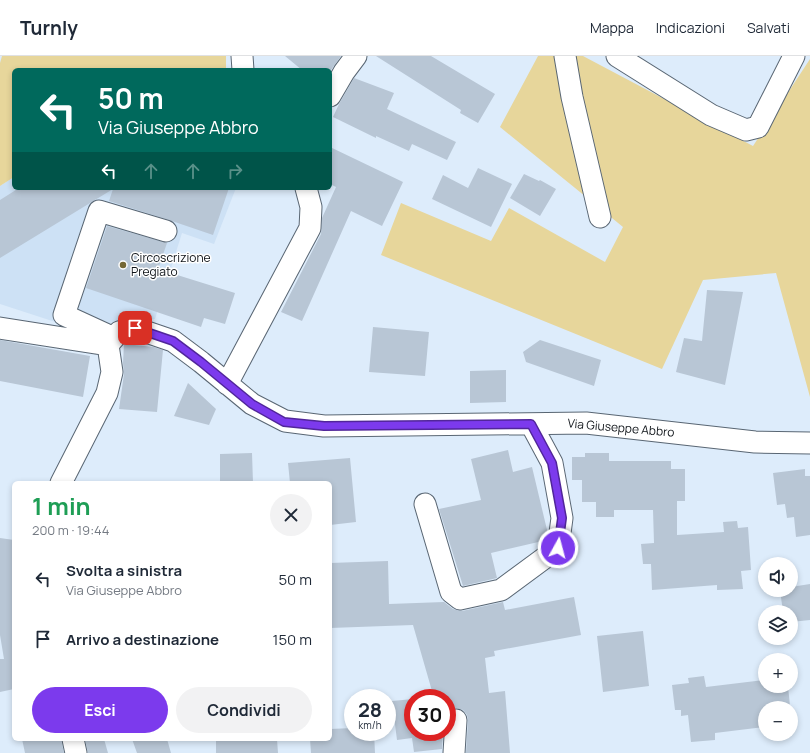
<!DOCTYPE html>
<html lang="it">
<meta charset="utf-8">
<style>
body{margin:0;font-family:Manrope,sans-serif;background:#f2f2f3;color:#1f2937;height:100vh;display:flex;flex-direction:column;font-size:15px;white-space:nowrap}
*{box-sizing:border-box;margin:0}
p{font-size:13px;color:#747a83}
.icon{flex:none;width:22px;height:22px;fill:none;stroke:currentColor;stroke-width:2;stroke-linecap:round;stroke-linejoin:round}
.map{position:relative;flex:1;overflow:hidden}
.drawer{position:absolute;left:12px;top:425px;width:320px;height:260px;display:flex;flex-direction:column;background:#fff;border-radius:6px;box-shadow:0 2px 6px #0003}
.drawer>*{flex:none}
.hud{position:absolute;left:12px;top:12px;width:320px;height:122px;border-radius:6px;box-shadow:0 2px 6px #0003;background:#00695c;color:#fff;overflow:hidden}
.controls{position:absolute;left:758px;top:501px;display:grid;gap:8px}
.controls a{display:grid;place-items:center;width:40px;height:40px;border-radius:50%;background:#fff;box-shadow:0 2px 6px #0003;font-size:20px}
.speed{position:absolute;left:344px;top:633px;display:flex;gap:8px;font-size:20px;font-weight:700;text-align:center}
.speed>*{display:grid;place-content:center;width:52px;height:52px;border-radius:50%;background:#fff;box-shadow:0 2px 6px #0003;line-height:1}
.speed small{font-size:10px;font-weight:400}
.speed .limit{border:6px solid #d22;background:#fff;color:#111}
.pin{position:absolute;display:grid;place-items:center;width:34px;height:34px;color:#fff;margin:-17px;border-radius:8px;box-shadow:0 2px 6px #0006}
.me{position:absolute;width:44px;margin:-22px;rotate:7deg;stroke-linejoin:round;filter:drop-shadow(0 0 3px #0008)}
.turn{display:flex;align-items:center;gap:14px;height:84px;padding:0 20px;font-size:18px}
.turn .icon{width:52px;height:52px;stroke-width:2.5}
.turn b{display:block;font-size:28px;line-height:34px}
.lanes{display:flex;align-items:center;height:38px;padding:0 20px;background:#0003;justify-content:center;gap:20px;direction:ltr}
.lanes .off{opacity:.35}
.round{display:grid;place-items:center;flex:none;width:42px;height:42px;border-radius:21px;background:#f2f2f3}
.summary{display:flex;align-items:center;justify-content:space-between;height:68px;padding:0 20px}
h1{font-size:24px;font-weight:700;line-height:30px;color:#1e9e55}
.cta{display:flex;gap:8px;margin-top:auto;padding:8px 20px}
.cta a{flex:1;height:46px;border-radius:24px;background:#7c3aed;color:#fff;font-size:16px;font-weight:700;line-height:46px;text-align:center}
.cta a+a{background:#f2f2f3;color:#1f2937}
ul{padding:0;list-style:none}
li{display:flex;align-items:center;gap:12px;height:60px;padding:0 20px}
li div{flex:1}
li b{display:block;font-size:15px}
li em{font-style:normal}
header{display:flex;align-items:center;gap:24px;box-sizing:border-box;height:56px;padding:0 20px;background:#fff;border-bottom:1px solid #e0e1e3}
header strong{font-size:19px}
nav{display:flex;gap:22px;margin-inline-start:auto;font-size:14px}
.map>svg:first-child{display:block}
</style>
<header>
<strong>Turnly</strong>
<nav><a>Mappa</a><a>Indicazioni</a><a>Salvati</a></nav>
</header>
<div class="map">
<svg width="810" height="697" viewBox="0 0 810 697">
<rect width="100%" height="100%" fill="#ddecfb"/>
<!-- built -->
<path fill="#cde1f5" d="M 14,121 L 14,132 L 236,132 L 214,188 L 182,177 L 155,263 L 116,265 L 86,276 L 0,248 L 0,130 Z"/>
<!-- green -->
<path fill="#e7d69b" d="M 2,0 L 226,0 L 226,14 L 14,14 L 14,121 L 0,130 L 0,7 Z
M 538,0 L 583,0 L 753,90 L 810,3 L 810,341 L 776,217 L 703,224 L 662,313 L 381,199 L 401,147 L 491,185 L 509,152 L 605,206 L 623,171 L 500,71 Z"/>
<!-- building -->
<path fill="#b8c6d5" d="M 285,0 L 341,0 L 331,14 L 302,14 Z
M 376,0 L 431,0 L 495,38 L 478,67 L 460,57 L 461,54 Z
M 354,22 L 394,37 L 387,53 L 456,86 L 447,104 L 412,88 L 409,95 L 376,80 L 376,82 L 333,61 L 339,48 Z
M 330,91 L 403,126 L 382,170 L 351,155 L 302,265 L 281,256 L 321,178 L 322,162 L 336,131 L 330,128 Z
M 478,112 L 512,128 L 491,171 L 432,143 L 443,119 L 468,132 Z
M 524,118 L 539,125 L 540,124 L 556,133 L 540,160 L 510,142 Z
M 19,132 L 229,132 L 213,179 L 169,164 L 109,145 L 113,133 L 0,202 L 0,144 Z
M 107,170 L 167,187 L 158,213 L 235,237 L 225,268 L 204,262 L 201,271 L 86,232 Z
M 707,234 L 743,236 L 725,329 L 676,316 L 684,282 L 702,285 Z
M 373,271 L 429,276 L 425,320 L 369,316 Z
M 0,284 L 90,300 L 83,341 L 0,325 Z
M 540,284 L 601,304 L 594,330 L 526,306 L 523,296 Z
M 124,288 L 154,291 L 163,294 L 157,356 L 119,353 L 124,318 L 123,307 Z
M 506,314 L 506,346 L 470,347 L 470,315 Z
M 188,327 L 216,353 L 209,369 L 174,360 Z
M 508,394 L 513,416 L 532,411 L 548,478 L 547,484 L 491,497 L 497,522 L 463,530 L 439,453 L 481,444 L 471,403 Z
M 252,397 L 253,427 L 220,427 L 220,398 Z
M 585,397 L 609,397 L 609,405 L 671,405 L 671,413 L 685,413 L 685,445 L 677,445 L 677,479 L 724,476 L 723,466 L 737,465 L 738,472 L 748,471 L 751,514 L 741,515 L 743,533 L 717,534 L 717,529 L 652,534 L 651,508 L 643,508 L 641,488 L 654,487 L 653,454 L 614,454 L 614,461 L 596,461 L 596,446 L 582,446 L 582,424 L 572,424 L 572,401 L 585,401 Z
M 350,402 L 356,466 L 330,469 L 330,427 L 290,427 L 288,407 Z
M 805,413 L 805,420 L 810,420 L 810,479 L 796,481 L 794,461 L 787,462 L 785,448 L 777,449 L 773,417 Z
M 0,482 L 14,484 L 14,633 L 0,636 L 0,603 L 4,603 L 0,579 Z
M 388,505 L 389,548 L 444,546 L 453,553 L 462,555 L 503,546 L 505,554 L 574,541 L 581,579 L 494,595 L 495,600 L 485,602 L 489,637 L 505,635 L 510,697 L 466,697 L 468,665 L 467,659 L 463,654 L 457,652 L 451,653 L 447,656 L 447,642 L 434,642 L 413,569 L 330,572 L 330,507 Z
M 810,528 L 810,564 L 791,566 L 791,556 L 783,556 L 780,534 L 791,534 L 791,531 Z
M 643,575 L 649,630 L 603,636 L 597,580 Z
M 704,620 L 706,631 L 765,624 L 765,630 L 788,630 L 790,650 L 765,652 L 765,671 L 715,677 L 715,684 L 691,686 L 688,659 L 681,660 L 681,654 L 675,654 L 672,629 L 689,627 L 688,622 Z
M 413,643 L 413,676 L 443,676 L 442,693 L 414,696 L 412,682 L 397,684 L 392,645 Z
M 353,672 L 353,676 L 374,676 L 375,697 L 311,697 L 310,683 L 330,683 L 330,673 Z
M 22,683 L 61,683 L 64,697 L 25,697 Z
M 85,683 L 104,683 L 108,697 L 88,697 Z
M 132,683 L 167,683 L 171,697 L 137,697 Z
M 216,683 L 277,683 L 278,697 L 216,697 Z"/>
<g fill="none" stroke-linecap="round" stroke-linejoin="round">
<!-- minor casing -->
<g stroke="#596673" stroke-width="23">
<path id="minor" d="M 242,0 L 243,14
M 565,0 L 572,41 L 600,161
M 617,0 L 711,59 L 746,74 L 758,71 L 794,0
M 330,40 L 344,16 L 356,0
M 0,272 L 108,289
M 114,282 L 64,259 L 99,155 L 166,175
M 108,289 L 119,276 L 135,272 L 173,285 L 201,306 L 252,348 L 285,365 L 324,370 L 586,367 L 755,386 L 810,387
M 227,328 L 310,172 L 311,151 L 306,132
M 61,427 L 107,337 L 112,316 L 108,289
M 425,448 L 451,536 L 460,543 L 501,534 L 558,492 L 562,462 L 552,407 L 531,368
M 73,683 L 76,697
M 454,697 L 456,664"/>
</g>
<!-- minor -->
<use href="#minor" stroke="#fff" stroke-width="21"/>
</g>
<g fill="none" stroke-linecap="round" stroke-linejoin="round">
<!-- route casing -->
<g stroke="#51269a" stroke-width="10">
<path id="route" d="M 135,272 L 173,285 L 201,306 L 252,348 L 284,366 L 324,370 L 531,368 L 552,407 L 562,462 L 558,492"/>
</g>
<!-- route -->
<use href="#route" stroke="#7c3aed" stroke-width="7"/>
</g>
<!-- markers -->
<circle fill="#756734" stroke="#fff" stroke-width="1.5" cx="123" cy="209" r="4"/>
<g text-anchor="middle" stroke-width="3" stroke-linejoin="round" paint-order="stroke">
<!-- poi labels -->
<g font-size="12" fill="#0d1217" stroke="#fff" text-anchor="start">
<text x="131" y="206">Circoscrizione<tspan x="131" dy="14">Pregiato</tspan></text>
</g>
<!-- street labels -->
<g font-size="12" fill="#0d1217" stroke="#fff">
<text transform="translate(621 372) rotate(5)" y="4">Via Giuseppe Abbro</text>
</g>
</g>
</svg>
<div class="controls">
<a><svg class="icon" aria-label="sound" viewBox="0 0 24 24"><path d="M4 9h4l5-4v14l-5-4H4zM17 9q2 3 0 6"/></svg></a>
<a><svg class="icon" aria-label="layers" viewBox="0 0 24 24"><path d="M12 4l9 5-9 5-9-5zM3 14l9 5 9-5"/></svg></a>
<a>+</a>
<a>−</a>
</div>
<div class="speed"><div>28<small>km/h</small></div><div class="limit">30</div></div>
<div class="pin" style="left:135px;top:272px;background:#d93025"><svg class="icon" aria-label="arrive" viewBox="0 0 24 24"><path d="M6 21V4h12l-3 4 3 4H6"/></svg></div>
<svg class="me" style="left:558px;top:492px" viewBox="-20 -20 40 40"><circle r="17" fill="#7c3aed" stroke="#fff" stroke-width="3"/><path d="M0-11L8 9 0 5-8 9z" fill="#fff"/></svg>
<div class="hud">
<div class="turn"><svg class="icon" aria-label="left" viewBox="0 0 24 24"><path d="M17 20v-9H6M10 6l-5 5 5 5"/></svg><div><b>50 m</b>Via Giuseppe Abbro</div></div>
<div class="lanes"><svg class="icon" aria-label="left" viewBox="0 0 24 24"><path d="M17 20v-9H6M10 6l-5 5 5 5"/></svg><svg class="icon off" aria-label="ahead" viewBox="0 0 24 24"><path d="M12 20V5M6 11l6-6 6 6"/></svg><svg class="icon off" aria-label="ahead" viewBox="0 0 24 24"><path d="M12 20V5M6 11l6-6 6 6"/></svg><svg class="icon off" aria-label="right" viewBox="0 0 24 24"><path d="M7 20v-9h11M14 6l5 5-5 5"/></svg></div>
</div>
<section class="drawer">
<div class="summary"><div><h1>1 min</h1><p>200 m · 19:44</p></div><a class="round"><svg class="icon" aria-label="close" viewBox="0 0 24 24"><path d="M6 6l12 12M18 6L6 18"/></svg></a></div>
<ul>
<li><svg class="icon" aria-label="left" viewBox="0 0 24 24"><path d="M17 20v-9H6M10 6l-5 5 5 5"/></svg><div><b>Svolta a sinistra</b><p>Via Giuseppe Abbro</p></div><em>50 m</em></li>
<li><svg class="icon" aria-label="arrive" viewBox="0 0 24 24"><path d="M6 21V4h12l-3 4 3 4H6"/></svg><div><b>Arrivo a destinazione</b></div><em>150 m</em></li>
</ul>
<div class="cta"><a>Esci</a><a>Condividi</a></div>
</section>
</div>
